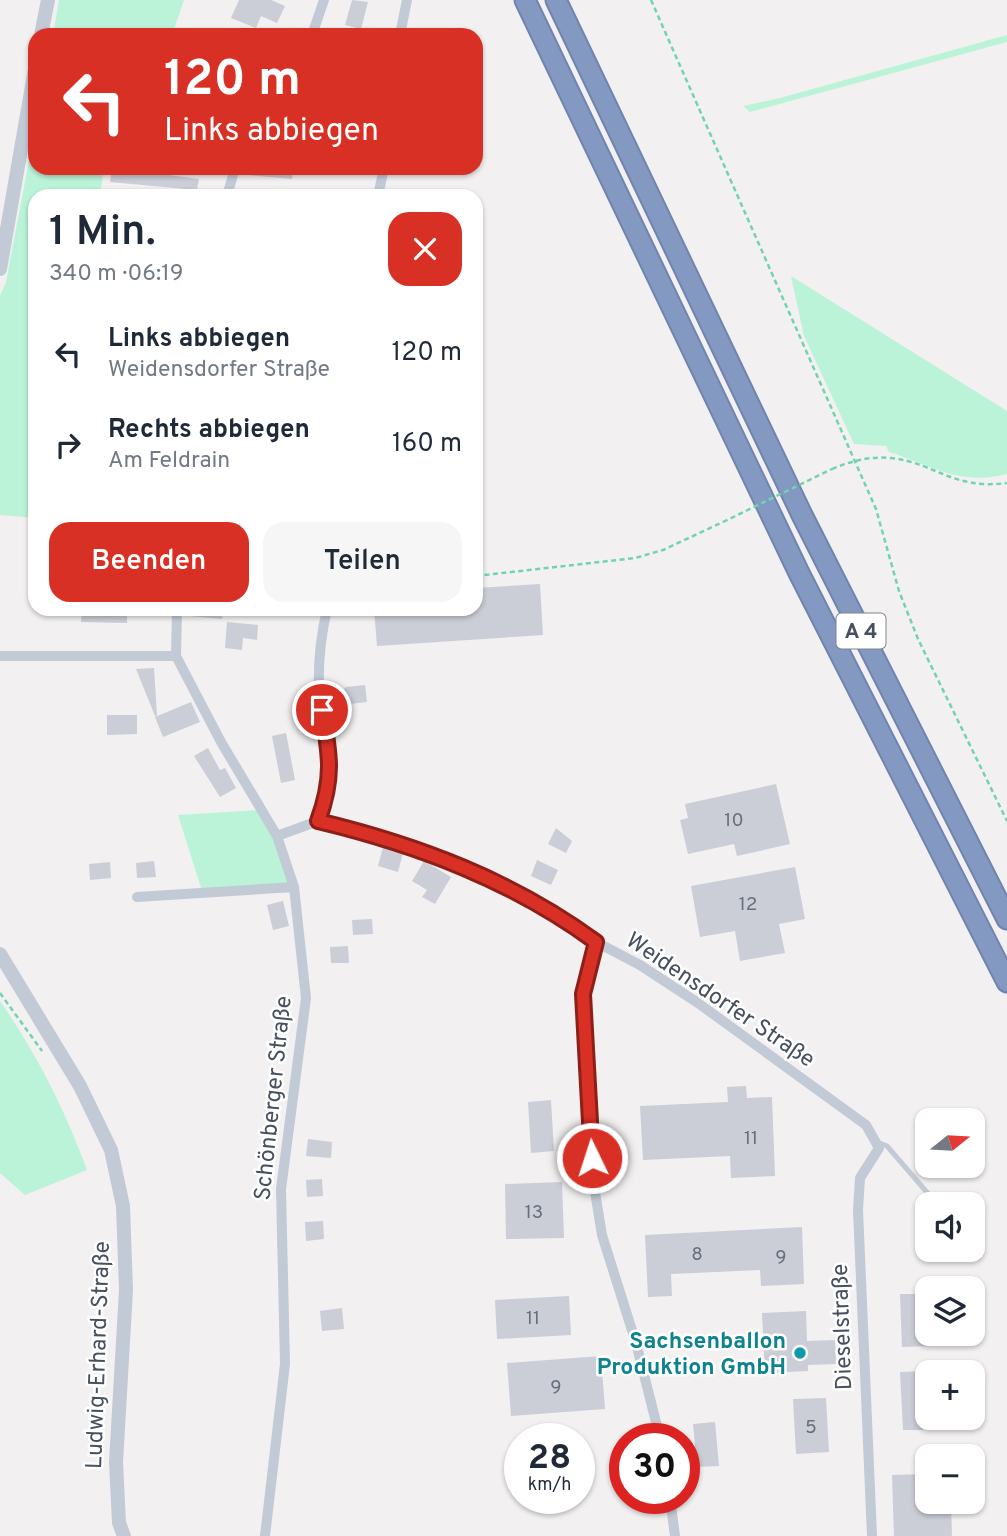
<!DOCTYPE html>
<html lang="de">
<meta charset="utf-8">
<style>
body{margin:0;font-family:Overpass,sans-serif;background:#f6f6f7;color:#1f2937;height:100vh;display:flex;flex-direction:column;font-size:26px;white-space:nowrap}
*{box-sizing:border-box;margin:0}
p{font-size:23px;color:#747a83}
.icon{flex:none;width:38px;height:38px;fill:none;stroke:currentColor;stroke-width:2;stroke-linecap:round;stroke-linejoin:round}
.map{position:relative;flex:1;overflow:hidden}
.sheet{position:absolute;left:28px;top:189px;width:455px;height:427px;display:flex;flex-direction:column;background:#fff;border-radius:21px;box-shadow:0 2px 5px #0004}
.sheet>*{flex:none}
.banner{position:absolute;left:28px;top:28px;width:455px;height:147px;border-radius:21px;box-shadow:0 2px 5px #0004;background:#d93025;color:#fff;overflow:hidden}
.needle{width:46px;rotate:72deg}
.buttons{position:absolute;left:915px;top:1108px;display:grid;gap:14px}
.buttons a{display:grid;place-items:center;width:70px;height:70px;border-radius:14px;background:#fff;box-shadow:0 2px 5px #0004;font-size:35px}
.speed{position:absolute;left:504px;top:1423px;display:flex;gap:14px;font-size:35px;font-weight:700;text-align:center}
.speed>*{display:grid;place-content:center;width:91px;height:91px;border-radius:50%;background:#fff;box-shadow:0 2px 5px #0004;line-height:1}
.speed small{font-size:18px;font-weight:400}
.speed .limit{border:10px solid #d22;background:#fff;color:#111}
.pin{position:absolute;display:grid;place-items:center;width:60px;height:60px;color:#fff;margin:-30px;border:4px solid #fff;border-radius:50%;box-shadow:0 2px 7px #0007}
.me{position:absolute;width:77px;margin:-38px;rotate:356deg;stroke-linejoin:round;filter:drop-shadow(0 0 5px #0008)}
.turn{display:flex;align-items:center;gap:24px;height:147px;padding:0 21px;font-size:32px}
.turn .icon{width:91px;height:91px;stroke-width:2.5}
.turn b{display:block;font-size:49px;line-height:60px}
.round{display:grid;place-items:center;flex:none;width:74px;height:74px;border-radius:21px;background:#f6f6f7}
.headline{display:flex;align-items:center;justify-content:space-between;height:119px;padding:0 21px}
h1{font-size:42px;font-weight:600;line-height:52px}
.action{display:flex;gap:14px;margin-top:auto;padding:14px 21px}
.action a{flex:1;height:80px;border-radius:21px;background:#d93025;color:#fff;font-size:28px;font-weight:600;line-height:80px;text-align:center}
.action a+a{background:#f6f6f7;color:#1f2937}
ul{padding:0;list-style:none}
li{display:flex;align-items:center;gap:21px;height:91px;padding:0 21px}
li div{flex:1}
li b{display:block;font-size:26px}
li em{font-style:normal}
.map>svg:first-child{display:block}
</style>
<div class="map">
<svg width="1007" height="1536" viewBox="0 0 1007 1536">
<rect width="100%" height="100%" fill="#f2f0f0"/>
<!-- green -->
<path fill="#bbf3d9" d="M 59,0 L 184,0 L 172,35 L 53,35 Z
M 1007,35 L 1007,42 L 750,112 L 743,106 L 780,98 Z
M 35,129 L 35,168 L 104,168 L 100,196 L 35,196 L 35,518 L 0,515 L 0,296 L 6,282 Z
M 791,276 L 1007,411 L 1007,474 C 959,486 933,466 889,452 L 886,446 L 854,444 L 804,336 Z
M 262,810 L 294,887 L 203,894 L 178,815 Z
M 0,1001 C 37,1054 65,1110 87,1170 L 25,1195 L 0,1173 Z"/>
<!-- building -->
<path fill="#cbced6" d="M 239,0 L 271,0 L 285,6 L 277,23 L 261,16 L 256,28 L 231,18 Z
M 352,0 L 368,2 L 361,29 L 345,25 Z
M 112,168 L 144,168 L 161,170 L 161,174 L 199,179 L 197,190 L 110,182 Z
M 249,168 L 293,168 L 292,179 L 249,175 Z
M 540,584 L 543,635 L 377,646 L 374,609 L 476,609 L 476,588 Z
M 82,609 L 127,609 L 127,623 L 81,622 Z
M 190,609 L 223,609 L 222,619 L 189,616 Z
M 227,622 L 258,625 L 257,640 L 243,638 L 242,650 L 225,648 Z
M 154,668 L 157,716 L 155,716 L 136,669 Z
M 365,685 L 367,702 L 350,704 L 341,693 L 346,687 Z
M 191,702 L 200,722 L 163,737 L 155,717 Z
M 107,715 L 137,715 L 137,734 L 107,735 Z
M 286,733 L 295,780 L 281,783 L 272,736 Z
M 208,748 L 220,770 L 225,768 L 236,788 L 220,797 L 194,756 Z
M 776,784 L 790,844 L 737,856 L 734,844 L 688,854 L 680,820 L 688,818 L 685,804 Z
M 556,828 L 572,841 L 566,853 L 548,844 Z
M 383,847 L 403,853 L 398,872 L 378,866 Z
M 537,860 L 558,870 L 551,885 L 531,876 Z
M 154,861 L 156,877 L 137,878 L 136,863 Z
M 424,861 L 451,877 L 435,904 L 422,897 L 427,890 L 412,881 Z
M 110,862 L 111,878 L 90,880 L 89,864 Z
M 795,867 L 805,919 L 779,924 L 785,953 L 740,961 L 735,931 L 700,937 L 691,886 Z
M 283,901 L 289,926 L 273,930 L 267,905 Z
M 372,919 L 373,934 L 353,935 L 352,920 Z
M 348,946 L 349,963 L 331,963 L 330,947 Z
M 746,1086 L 747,1098 L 772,1097 L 775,1176 L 731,1178 L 730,1156 L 643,1160 L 640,1106 L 728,1102 L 727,1087 Z
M 551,1100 L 554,1151 L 531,1153 L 528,1102 Z
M 308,1139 L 332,1142 L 331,1158 L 306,1156 Z
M 322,1179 L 323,1196 L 307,1197 L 306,1180 Z
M 562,1182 L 564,1238 L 506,1239 L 505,1184 Z
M 323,1221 L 324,1239 L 306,1241 L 305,1222 Z
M 802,1227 L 804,1284 L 761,1286 L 760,1270 L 671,1274 L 672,1296 L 648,1297 L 645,1235 Z
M 900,1294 L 928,1294 L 928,1334 L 959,1334 L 959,1345 L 902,1347 Z
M 569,1296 L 571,1335 L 497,1339 L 495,1300 Z
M 342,1308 L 344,1329 L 322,1331 L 320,1311 Z
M 806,1311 L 807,1341 L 835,1340 L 836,1364 L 808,1365 L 808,1371 L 765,1373 L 762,1313 Z
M 601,1356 L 605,1409 L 511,1416 L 507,1363 Z
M 928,1371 L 928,1393 L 921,1394 L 923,1430 L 903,1430 L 900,1372 Z
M 826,1398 L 829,1452 L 796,1454 L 793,1399 Z
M 715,1422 L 719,1466 L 697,1467 L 693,1424 Z
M 928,1474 L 928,1502 L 951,1502 L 952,1536 L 894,1536 L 892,1475 Z"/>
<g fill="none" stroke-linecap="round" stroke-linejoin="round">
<!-- motorway casing -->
<g stroke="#6f84ae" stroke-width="23">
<path id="motorway" d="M 525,0 L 799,573 L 1007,982
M 556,0 L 802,515 L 1007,919"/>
</g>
<!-- path -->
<path stroke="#71d3b1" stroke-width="2.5" stroke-dasharray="5 3.5" stroke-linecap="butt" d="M 651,0 L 876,509 L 899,591 L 918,639 L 1007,821
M 832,469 C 851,461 870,456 891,458 C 936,463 952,490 1007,483
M 476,576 L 635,558 L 663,550 L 723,522
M 0,993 L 42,1051"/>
<!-- service -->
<path stroke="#c2cad6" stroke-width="5" d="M 877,1142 L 887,1146 L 937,1204
M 972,1250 L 978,1258"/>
<!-- minor -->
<path stroke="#c2cad6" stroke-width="10" d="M 312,35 L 324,0
M 400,35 L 407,0
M 227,196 L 235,168
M 378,196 L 384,168
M 177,609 L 176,656 L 221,742 L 277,836 L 294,887 L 306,998 L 281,1189 L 285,1364 L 265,1536
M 0,656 L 176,656
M 318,821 C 342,760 321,747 319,689 C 318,662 321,635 327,609
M 277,836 L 318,821 L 397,840 L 429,852 L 555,912 L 596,942 L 640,965 L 698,1003 L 866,1125 L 879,1148 L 860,1178 L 858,1210 L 872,1536
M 137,897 L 294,887
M 596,942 L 583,994 L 594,1186 L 602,1235 L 636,1343 L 660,1438
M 670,1498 L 675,1536"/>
<!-- tertiary -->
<path stroke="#c2cad6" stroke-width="14" d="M 41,35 L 48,0
M 0,269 L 35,69
M 0,954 L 80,1086 L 111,1150 L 123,1206 L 126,1290 L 116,1462 L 119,1523 L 124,1536"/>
<!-- motorway -->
<use href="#motorway" stroke="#8499c2" stroke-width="19"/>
<!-- path-bridge -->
<path stroke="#71d3b1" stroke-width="2.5" stroke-dasharray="5 3.5" stroke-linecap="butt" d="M 723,522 L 832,469"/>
</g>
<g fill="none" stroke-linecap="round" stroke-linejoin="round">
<!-- route casing -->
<g stroke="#8d1f18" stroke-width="18">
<path id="route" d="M 322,710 C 330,755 334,778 318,821 C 418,845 513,881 596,942 L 583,994 L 592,1158"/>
</g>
<!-- route -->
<use href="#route" stroke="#d93025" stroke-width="12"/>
</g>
<!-- markers -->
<circle fill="#0f9aa8" stroke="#fff" stroke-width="2.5" cx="800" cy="1353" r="7"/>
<g text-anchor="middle" stroke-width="5" stroke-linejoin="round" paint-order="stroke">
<!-- number labels -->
<g font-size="19" fill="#67707d">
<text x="734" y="826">10</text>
<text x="748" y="910">12</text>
<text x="751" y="1144">11</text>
<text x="534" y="1218">13</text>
<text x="697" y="1260">8</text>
<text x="781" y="1263">9</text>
<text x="533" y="1324">11</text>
<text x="556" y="1393">9</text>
<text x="811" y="1433">5</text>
</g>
<!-- shield labels -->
<rect fill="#fff" stroke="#7e848f" stroke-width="2" x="836.5" y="613.5" width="49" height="35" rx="5"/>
<g font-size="21" font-weight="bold" fill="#46505f">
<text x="861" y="638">A 4</text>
</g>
<!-- street labels -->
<g font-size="23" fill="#46505f" stroke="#fff">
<text transform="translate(721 999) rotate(34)" y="8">Weidensdorfer Straße</text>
<text transform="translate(272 1098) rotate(-84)" y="8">Schönberger Straße</text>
<text transform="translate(841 1327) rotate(-92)" y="8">Dieselstraße</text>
<text transform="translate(97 1355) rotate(-88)" y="8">Ludwig-Erhard-Straße</text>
</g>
<!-- culture labels -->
<g font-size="23" font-weight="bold" fill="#0d838f" stroke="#fff" text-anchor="end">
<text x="786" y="1348">Sachsenballon<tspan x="786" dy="26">Produktion GmbH</tspan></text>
</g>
</g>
</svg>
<div class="buttons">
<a><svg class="needle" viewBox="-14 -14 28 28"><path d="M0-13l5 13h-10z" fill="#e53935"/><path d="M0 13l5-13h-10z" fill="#747a83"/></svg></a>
<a><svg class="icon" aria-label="sound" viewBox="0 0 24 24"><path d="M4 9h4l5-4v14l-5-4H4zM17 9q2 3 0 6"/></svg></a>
<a><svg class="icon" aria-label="layers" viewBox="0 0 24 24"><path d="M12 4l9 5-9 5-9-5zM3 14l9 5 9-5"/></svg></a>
<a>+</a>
<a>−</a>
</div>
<div class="speed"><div>28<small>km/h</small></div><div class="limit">30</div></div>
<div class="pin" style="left:322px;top:710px;background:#d93025"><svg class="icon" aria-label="arrive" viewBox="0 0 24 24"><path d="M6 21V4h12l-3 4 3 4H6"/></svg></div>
<svg class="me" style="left:592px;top:1158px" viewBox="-20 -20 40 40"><circle r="17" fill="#d93025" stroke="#fff" stroke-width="3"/><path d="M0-11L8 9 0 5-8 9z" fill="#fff"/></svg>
<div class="banner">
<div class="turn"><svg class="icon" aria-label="left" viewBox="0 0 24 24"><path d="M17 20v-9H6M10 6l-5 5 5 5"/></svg><div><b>120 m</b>Links abbiegen</div></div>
</div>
<section class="sheet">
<div class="headline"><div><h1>1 Min.</h1><p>340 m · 06:19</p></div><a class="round" style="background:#d93025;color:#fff"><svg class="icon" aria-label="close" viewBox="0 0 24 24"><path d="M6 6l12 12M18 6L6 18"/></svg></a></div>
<ul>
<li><svg class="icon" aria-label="left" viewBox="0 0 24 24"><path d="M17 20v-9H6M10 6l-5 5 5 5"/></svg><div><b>Links abbiegen</b><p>Weidensdorfer Straße</p></div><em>120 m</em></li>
<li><svg class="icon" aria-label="right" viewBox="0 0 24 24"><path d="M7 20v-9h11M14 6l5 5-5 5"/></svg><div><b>Rechts abbiegen</b><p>Am Feldrain</p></div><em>160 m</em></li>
</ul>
<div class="action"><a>Beenden</a><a>Teilen</a></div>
</section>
</div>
